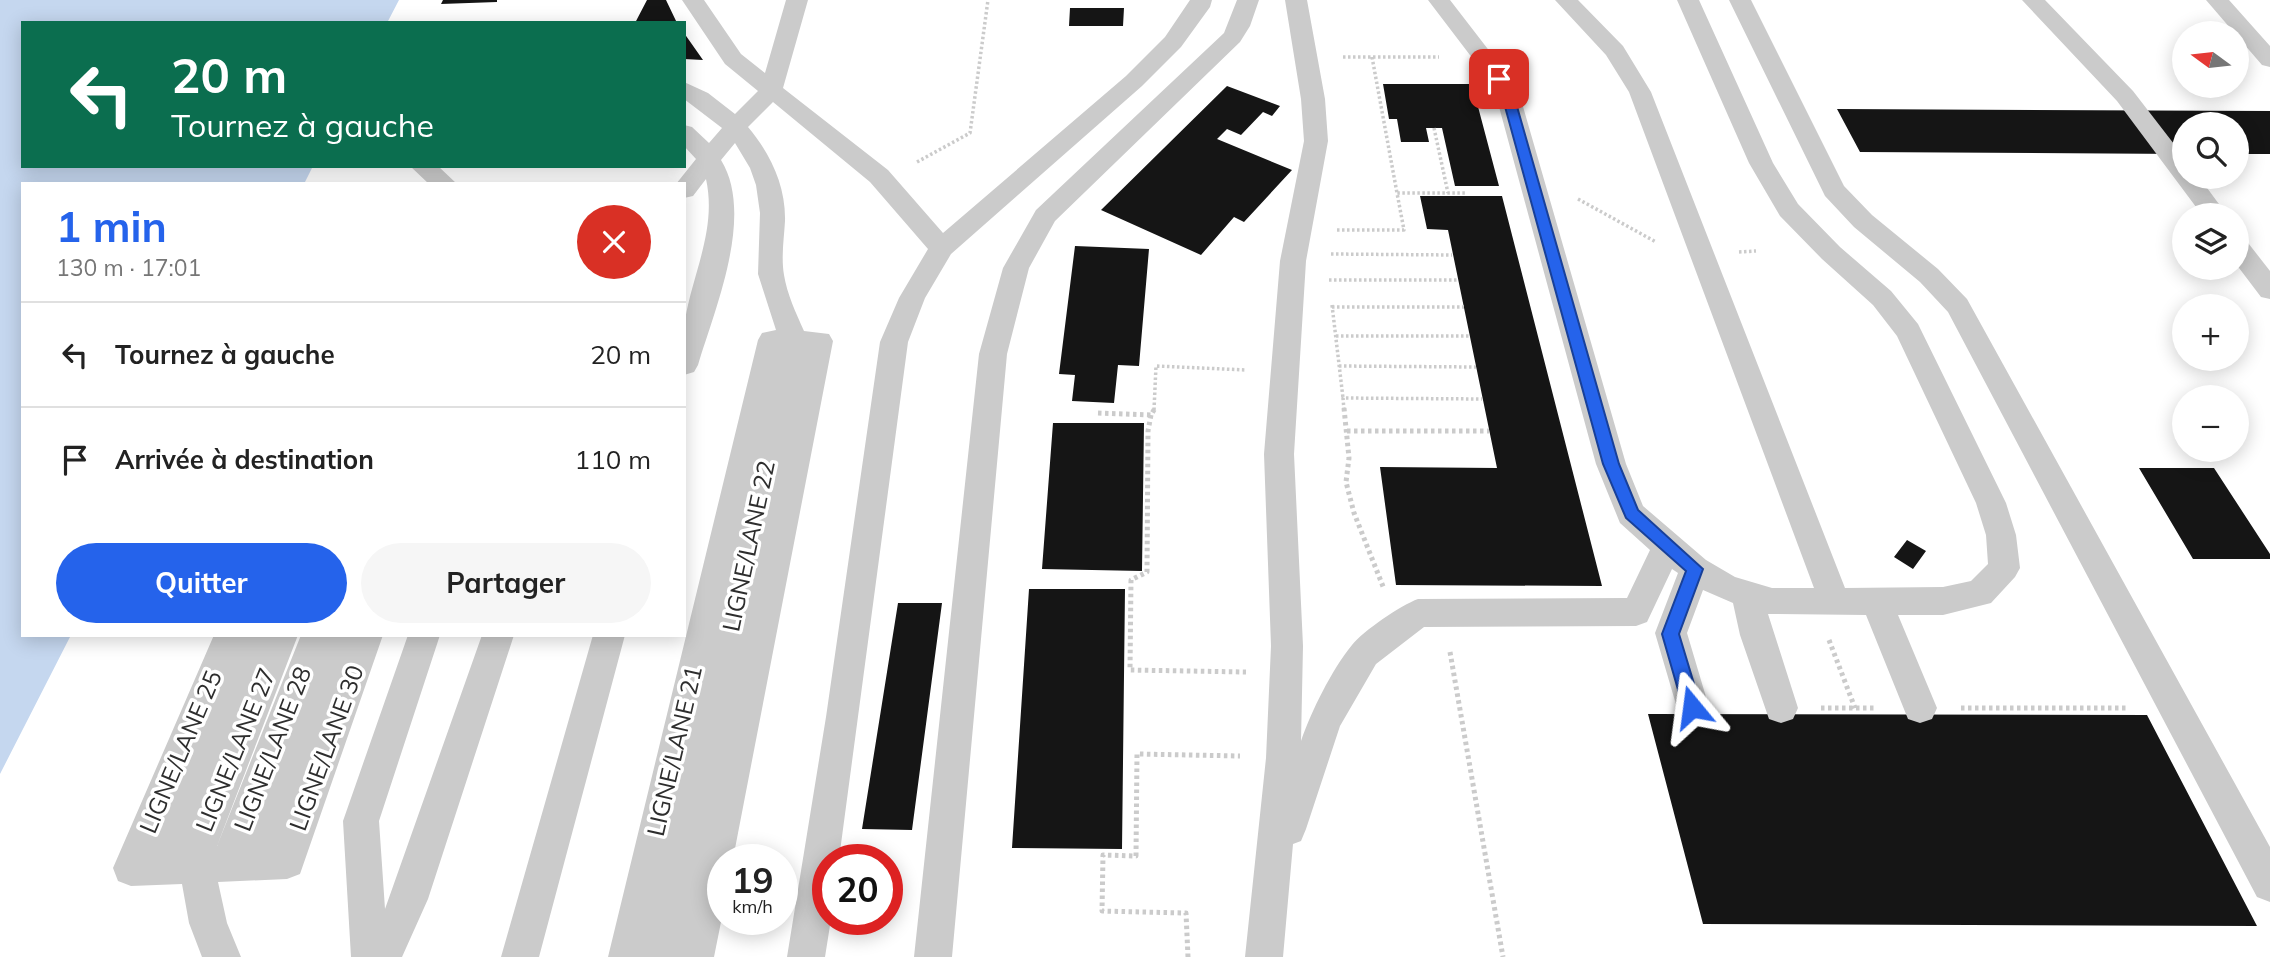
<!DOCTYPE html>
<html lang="fr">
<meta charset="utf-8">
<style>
body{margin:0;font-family:Mulish,sans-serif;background:#f6f6f6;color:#222;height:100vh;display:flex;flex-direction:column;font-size:26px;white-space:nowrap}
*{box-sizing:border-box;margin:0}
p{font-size:23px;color:#767676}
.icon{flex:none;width:38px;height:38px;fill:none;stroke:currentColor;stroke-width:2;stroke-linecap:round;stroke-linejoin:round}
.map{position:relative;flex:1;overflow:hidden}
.drawer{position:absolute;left:21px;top:182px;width:665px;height:455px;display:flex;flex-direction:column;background:#fff;border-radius:0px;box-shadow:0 4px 18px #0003}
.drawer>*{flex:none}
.hud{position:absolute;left:21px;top:21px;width:665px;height:147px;border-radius:0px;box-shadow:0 4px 18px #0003;background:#0b6e4f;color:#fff;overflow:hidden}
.needle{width:46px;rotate:285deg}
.buttons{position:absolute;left:2172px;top:21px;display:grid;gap:14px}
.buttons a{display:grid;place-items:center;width:77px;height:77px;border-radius:50%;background:#fff;box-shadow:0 4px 18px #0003;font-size:35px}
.speed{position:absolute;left:707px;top:844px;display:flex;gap:14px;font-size:35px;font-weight:700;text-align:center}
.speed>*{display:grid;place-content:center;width:91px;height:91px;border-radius:50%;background:#fff;box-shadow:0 4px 18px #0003;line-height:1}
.speed small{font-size:18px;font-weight:400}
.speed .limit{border:10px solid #d22;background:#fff;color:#111}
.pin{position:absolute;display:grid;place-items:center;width:60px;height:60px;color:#fff;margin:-30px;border-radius:14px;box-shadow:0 4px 10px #0006}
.me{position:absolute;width:77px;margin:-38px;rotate:344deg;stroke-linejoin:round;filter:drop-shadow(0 0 5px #0008)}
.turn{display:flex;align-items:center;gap:24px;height:147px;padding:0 35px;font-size:32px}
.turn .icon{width:91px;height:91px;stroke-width:2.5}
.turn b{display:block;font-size:49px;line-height:60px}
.round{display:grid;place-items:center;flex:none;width:74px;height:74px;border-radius:37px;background:#f6f6f6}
.head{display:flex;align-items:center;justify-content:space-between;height:119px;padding:0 35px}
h1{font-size:42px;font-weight:700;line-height:52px;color:#2563eb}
.primary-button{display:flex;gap:14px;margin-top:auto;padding:14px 35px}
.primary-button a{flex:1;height:80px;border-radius:42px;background:#2563eb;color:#fff;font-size:28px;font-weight:700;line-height:80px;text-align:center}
.primary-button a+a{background:#f6f6f6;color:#222}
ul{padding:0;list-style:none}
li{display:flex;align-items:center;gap:21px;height:105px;padding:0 35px;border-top:2px solid #e0e0e0}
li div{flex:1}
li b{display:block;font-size:26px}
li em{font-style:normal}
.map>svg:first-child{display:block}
</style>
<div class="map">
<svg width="2270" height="957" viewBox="0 0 2270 957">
<rect width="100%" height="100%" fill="#fff"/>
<!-- water -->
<path fill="#c5d7ef" d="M 0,0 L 399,0 L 387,23 L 23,23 L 23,166 L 313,166 L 304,184 L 23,184 L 23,635 L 71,635 L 0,774 Z"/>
<!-- building -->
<path fill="#151515" d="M 443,0 L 497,0 L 497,2 L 441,4 Z
M 647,0 L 666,0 L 677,23 L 635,23 Z
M 1070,8 L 1124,8 L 1123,26 L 1069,26 Z
M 684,33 L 703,60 L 684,59 Z
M 1383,84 L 1472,84 L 1499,186 L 1455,186 L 1442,128 L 1426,128 L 1429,142 L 1401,142 L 1397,119 L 1389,119 Z
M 1227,86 L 1280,106 L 1272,116 L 1263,112 L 1241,135 L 1227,129 L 1217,139 L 1292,170 L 1244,222 L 1234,217 L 1201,255 L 1101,210 Z
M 1837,109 L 2270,111 L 2270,154 L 2236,154 L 2236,124 L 2184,124 L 2184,154 L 1860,152 Z
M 1420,196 L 1502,196 L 1602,586 L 1396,585 L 1380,467 L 1497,468 L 1448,230 L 1427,229 Z
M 1075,246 L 1149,249 L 1139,366 L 1118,365 L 1114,403 L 1072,401 L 1075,375 L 1059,374 Z
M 1053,423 L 1144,423 L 1142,571 L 1042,569 Z
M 2139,468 L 2214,468 L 2270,554 L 2270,559 L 2193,559 Z
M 1907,540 L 1926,551 L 1913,569 L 1894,557 Z
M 1029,589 L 1125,589 L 1122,849 L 1012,848 Z
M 898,603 L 942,603 L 912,830 L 862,829 Z
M 1648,714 L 2147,715 L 2257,926 L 1703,924 Z"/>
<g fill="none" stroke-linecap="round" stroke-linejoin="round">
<!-- path-far1 -->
<path stroke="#cbcbcb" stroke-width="3.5" stroke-dasharray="2.5 2.5" stroke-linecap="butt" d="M 1343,57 L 1439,57
M 1372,57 L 1397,193
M 1434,128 L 1448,193
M 917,162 L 970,133 L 988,0
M 1578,199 L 1656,242
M 1337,230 L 1404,230 L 1397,193 L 1467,193
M 1739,252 L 1756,251
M 1331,254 L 1452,255
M 1329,280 L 1458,280
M 1332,305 L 1343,398
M 1332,307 L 1464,307
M 1336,336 L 1469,336
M 1339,366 L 1476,367
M 1154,410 L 1156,366 L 1246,370
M 1344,410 L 1343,398 L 1482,399"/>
<!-- path -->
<path stroke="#cbcbcb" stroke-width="5" stroke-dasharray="3.5 3.5" stroke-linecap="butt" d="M 1344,408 L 1349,458 L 1346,482 L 1354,513 L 1384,589
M 1098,413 L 1151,415 L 1155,408
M 1151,415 L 1148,431 L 1147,572 L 1131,580 L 1130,670 L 1246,672
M 1347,431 L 1489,431
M 1829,640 L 1855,708
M 1450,652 L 1503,957
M 1821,708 L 1875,708
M 1961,708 L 2127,708
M 1188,957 L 1186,913 L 1102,911 L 1103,855 L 1136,856 L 1137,754 L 1240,756"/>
<!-- lane -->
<path fill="#cbcbcb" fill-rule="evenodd" d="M 682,0 L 704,0 L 741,54 L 765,73 L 786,0 L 808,0 L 783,88 L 888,170 L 943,233 L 1126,76 L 1165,37 L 1190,0 L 1212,0 L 1210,7 L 1181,47 L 1142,86 L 951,254 L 925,298 L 908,342 L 839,859 L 828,859 L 828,919 L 831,919 L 825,957 L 787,957 L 826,717 L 880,342 L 899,298 L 928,249 L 870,182 L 773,102 L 748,127 C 770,153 786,186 785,221 C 784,239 781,257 784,275 C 787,294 796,313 804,331 L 829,334 L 833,341 L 733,859 L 723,859 L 723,912 L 714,957 L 608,957 L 758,340 L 762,333 L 776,330 L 758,274 L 760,213 L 756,185 L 750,168 L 735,143 L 721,160 C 755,215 715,308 698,365 L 694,372 L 684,375 C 684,358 681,337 685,320 C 693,272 717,229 706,179 L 693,196 L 684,198 L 684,184 L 676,184 L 696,159 L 684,146 L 684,125 L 692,127 L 709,143 L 722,128 L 684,99 L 684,82 L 708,93 L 735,114 L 758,91 L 725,64 Z
M 1237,0 L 1259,0 L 1250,26 L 1240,42 L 1055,221 L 1029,268 L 1007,354 L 952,957 L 914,957 L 979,354 L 1003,268 L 1036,210 L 1224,33 Z
M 1285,0 L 1307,0 L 1325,99 L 1328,141 L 1306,261 L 1294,454 L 1303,646 L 1301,741 C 1312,710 1331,671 1352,645 C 1363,631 1401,605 1418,599 L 1627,598 L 1650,550 L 1620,523 L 1596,464 L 1498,103 L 1476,63 L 1428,0 L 1450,0 L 1494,57 L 1522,103 L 1626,464 L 1643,506 L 1706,560 L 1735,577 L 1772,588 L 1814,588 L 1629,92 L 1606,55 L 1555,0 L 1578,0 L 1623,46 L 1651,92 L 1845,588 L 1943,587 L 1971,581 L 1988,564 L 1986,535 L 1976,503 L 1897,336 L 1873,305 L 1822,259 L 1780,216 L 1749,163 L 1677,0 L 1699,0 L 1773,163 L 1798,204 L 1840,247 L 1891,291 L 1918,324 L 2006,503 L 2016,535 L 2020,568 L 2015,577 L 1991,603 L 1943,615 L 1898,615 L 1937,708 L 1932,719 L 1920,723 L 1908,719 L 1866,615 L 1768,614 L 1798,708 L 1793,719 L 1781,723 L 1769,719 L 1740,635 L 1733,603 L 1703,590 L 1687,633 L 1709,707 L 1704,718 L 1692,722 L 1680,718 L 1655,633 L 1678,573 L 1672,569 L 1647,622 L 1636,626 L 1424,627 L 1376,664 L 1340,726 L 1306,829 L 1301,841 L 1293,844 L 1283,957 L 1245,957 L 1266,758 L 1271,646 L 1264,454 L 1280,261 L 1304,141 L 1301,99 Z
M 1729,0 L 1751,0 L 1844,186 L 1872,215 L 1938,269 L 1967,299 L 2270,847 L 2270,902 L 2257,897 L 1948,312 L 1920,282 L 1854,227 L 1825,196 Z
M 2022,0 L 2045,0 L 2133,91 L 2184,157 L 2184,177 L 2199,177 L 2227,215 L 2202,215 L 2117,101 Z
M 2206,0 L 2229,0 L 2270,46 L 2270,67 L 2262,65 Z
M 410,166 L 438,166 L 457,184 L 429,184 Z
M 2236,236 L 2245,239 L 2270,271 L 2270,299 L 2261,297 L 2236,264 Z
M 214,635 L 298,635 L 217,846 L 301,635 L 383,635 L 300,874 L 287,879 L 218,882 L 227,923 L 241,957 L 202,957 L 189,923 L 182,884 L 131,886 L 118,881 L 113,868 Z
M 408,635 L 440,635 L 379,821 L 385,909 L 482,635 L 514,635 L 428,899 L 402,957 L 351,957 L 343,821 Z
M 593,635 L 625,635 L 539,957 L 501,957 Z"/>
</g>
<!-- route -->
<path fill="#2563eb" stroke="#184099" stroke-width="2" d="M 1499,75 L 1505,79 L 1516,103 L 1619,464 L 1638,510 L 1703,569 L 1679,634 L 1701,707 L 1699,713 L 1692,715 L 1686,713 L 1683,707 L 1662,634 L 1686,571 L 1626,518 L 1603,464 L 1504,103 L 1493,79 Z"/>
<g text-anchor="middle" stroke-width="7" stroke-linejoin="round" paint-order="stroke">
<!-- street labels -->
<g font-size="24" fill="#2e2e2e" stroke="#fff">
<text transform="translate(749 546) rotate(-78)" y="8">LIGNE/LANE 22</text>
<text transform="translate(327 748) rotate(-70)" y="8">LIGNE/LANE 30</text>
<text transform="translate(273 749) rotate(-69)" y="8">LIGNE/LANE 28</text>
<text transform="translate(236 750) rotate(-68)" y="8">LIGNE/LANE 27</text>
<text transform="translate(675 751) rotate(-77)" y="8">LIGNE/LANE 21</text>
<text transform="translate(181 752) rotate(-67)" y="8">LIGNE/LANE 25</text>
</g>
</g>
</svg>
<div class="buttons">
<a><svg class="needle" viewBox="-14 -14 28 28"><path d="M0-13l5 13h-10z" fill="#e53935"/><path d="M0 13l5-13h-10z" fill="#767676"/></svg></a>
<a><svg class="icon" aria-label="search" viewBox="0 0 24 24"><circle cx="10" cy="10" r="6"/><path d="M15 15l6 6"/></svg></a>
<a><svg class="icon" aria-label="layers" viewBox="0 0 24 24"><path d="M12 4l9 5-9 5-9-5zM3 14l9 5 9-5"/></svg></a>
<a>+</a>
<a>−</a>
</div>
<div class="speed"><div>19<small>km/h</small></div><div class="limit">20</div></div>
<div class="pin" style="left:1499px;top:79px;background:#d93025"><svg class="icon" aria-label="arrive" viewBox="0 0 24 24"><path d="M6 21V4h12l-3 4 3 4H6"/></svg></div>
<svg class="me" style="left:1692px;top:707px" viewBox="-20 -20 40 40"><path d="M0-17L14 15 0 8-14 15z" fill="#2563eb" stroke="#fff" stroke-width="4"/></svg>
<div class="hud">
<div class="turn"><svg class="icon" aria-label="left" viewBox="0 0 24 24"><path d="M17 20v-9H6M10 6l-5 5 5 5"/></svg><div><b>20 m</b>Tournez à gauche</div></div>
</div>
<section class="drawer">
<div class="head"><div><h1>1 min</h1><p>130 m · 17:01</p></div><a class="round" style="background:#d93025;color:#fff"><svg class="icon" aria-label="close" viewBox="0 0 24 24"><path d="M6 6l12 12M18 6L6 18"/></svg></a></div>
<ul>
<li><svg class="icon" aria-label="left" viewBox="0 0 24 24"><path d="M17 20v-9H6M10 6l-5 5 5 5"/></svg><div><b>Tournez à gauche</b></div><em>20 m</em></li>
<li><svg class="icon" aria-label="arrive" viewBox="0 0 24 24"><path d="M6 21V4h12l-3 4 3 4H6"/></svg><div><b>Arrivée à destination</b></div><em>110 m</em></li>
</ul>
<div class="primary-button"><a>Quitter</a><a>Partager</a></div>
</section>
</div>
